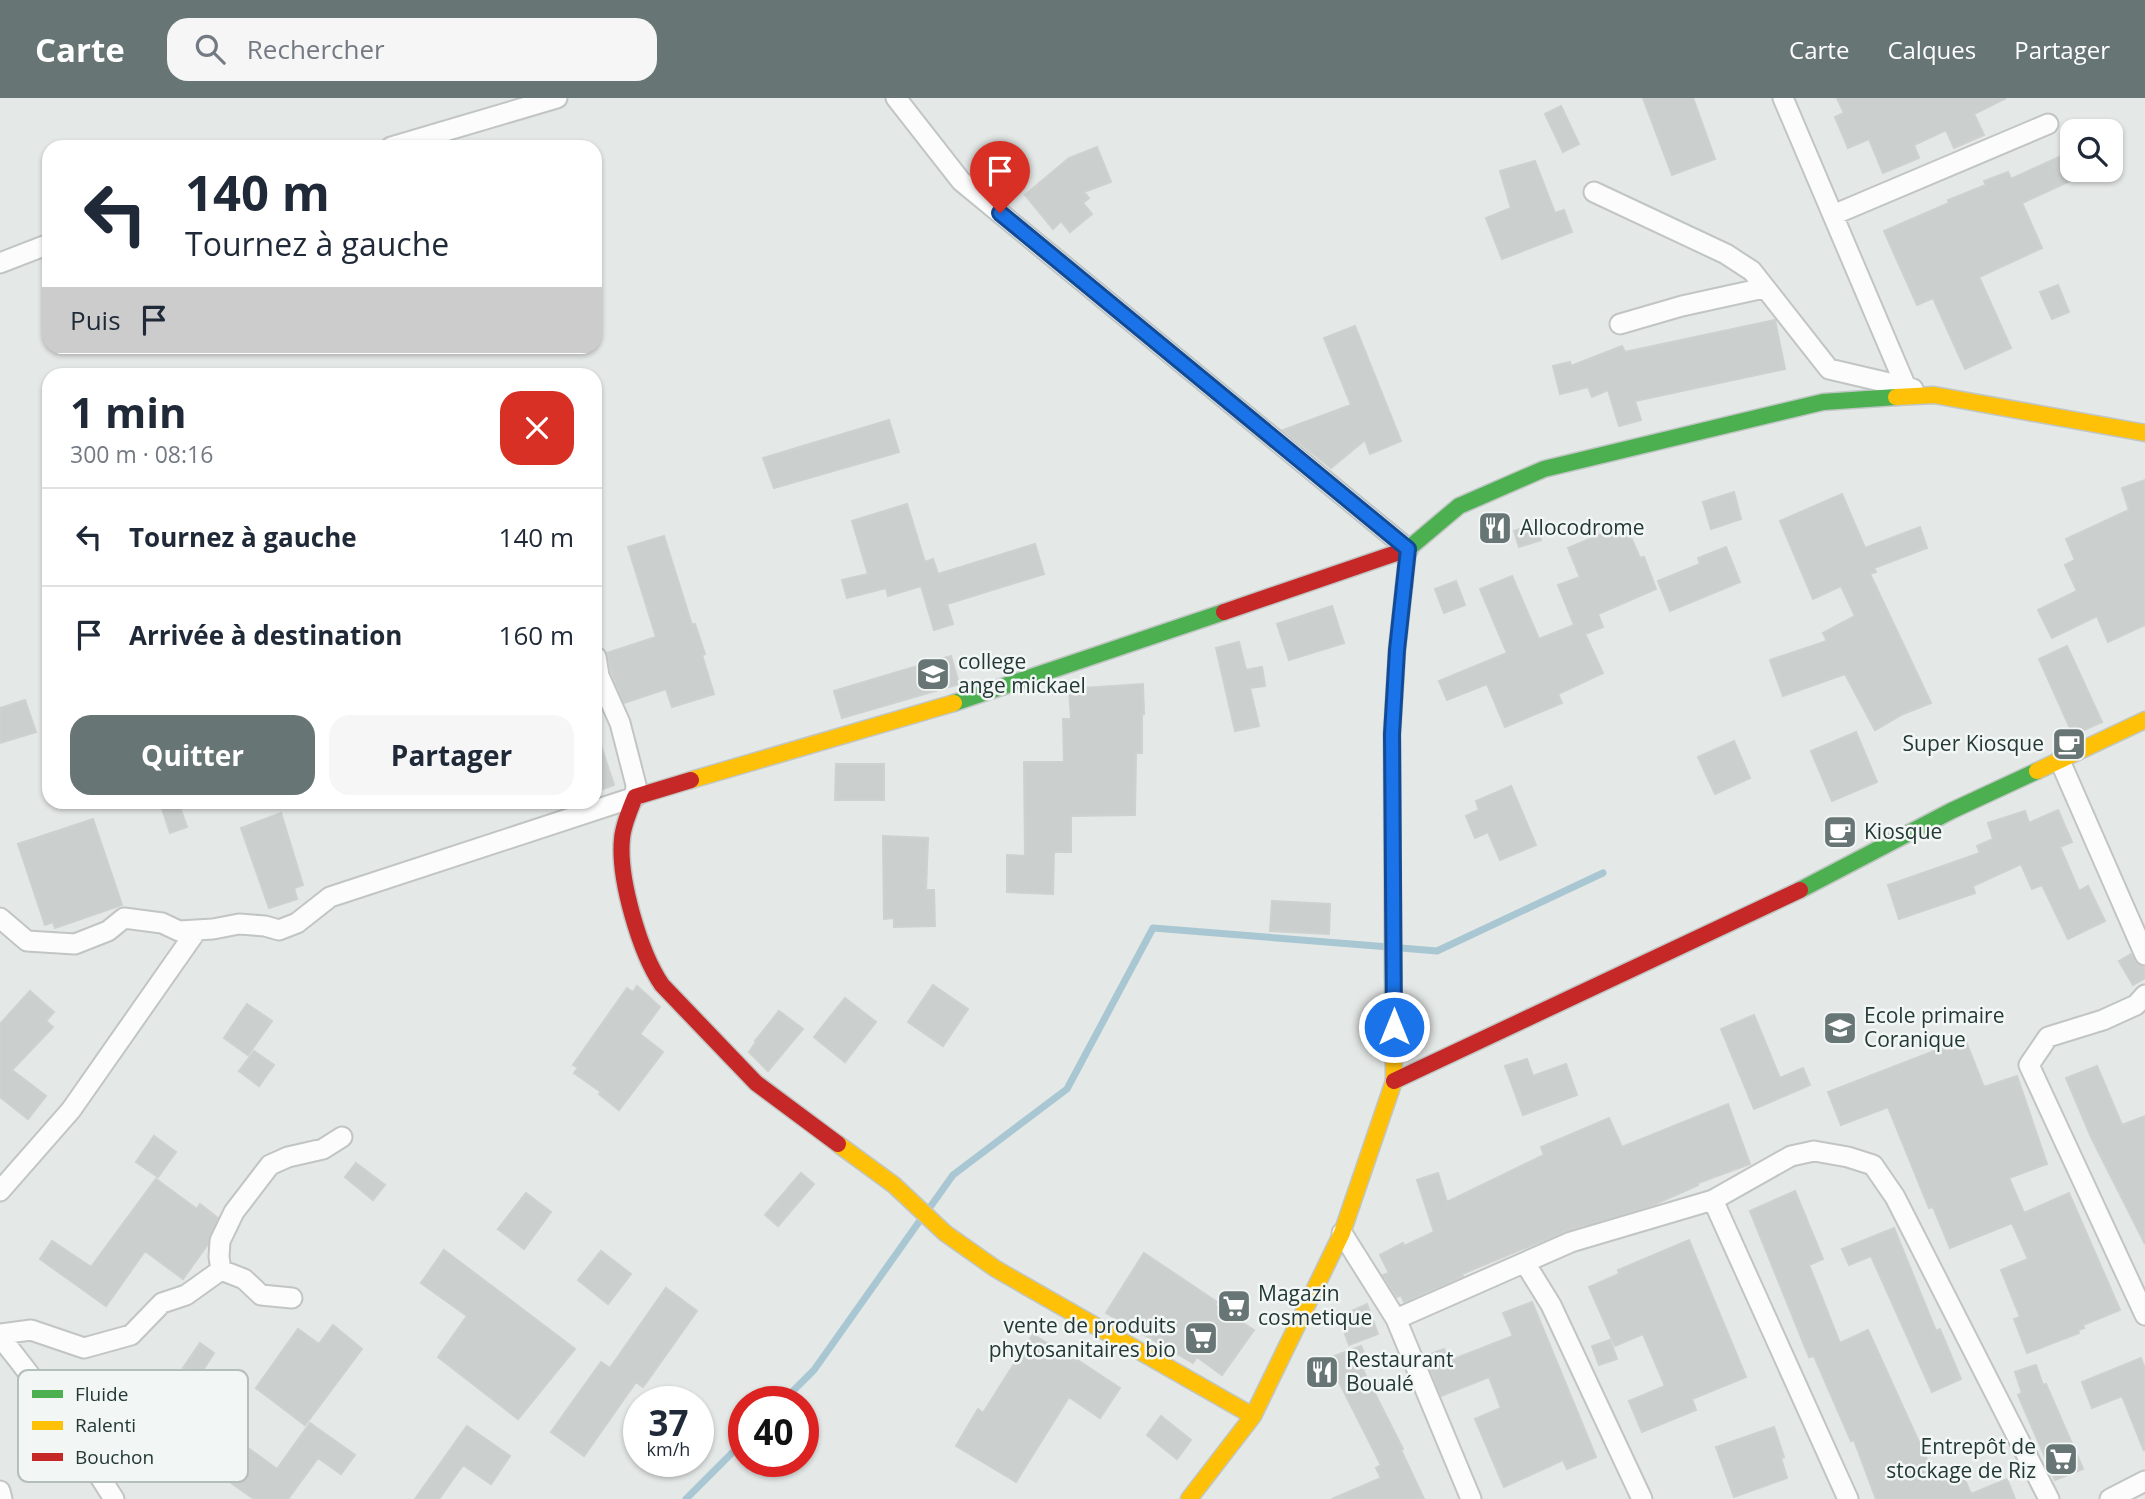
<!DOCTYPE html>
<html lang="fr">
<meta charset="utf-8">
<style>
body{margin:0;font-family:"Open Sans",sans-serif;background:#f6f6f7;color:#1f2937;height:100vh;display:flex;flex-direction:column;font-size:26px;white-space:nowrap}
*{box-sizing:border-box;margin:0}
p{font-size:23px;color:#747a83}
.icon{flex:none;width:38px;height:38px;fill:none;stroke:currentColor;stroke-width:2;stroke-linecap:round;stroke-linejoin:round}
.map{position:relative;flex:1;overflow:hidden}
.side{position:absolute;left:42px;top:270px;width:560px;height:441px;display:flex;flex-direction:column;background:#fff;border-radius:21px;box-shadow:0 2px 5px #0004}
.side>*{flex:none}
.hud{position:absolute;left:42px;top:42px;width:560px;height:214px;border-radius:21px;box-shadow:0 2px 5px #0004;background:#fff;color:#1f2937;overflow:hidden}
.fabs{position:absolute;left:2060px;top:21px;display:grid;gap:14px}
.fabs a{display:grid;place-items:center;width:63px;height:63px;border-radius:14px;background:#fff;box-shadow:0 2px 5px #0004;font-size:35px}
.speed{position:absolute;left:623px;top:1288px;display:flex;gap:14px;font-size:35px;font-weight:700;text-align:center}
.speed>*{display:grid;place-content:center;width:91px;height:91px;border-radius:50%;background:#fff;box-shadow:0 2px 5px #0004;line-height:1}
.speed small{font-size:18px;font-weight:400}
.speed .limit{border:10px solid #d22;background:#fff;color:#111}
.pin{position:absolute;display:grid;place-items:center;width:60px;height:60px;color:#fff;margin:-72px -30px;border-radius:50% 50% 50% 0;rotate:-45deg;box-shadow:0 0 7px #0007}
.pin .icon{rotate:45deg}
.me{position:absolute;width:77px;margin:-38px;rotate:0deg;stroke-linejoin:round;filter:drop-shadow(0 0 5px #0008)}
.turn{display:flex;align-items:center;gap:24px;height:147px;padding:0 28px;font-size:32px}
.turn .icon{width:91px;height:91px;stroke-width:2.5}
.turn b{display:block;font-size:49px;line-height:60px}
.then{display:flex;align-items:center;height:66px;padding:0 28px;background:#0003;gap:14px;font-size:26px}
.round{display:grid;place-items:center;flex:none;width:74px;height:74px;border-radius:21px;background:#f6f6f7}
.headline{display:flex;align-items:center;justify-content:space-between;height:119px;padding:0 28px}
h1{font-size:42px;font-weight:700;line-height:52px}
.cta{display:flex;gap:14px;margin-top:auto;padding:14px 28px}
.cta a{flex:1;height:80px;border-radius:21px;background:#677674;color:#fff;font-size:28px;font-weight:700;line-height:80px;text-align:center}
.cta a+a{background:#f6f6f7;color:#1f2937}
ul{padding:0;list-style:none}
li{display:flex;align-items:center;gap:21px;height:98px;padding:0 28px;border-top:2px solid #e0e1e3}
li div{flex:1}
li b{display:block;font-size:26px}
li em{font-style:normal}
header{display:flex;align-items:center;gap:42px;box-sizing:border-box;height:98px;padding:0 35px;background:#677674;color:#fff}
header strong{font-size:33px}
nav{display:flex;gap:38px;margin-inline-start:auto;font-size:24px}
.search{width:490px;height:63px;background:#f6f6f7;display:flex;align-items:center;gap:18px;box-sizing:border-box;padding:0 24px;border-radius:21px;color:#747a83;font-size:26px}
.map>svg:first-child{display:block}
</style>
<header>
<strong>Carte</strong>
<div class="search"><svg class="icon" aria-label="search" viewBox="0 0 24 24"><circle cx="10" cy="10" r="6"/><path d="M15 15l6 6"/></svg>Rechercher</div>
<nav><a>Carte</a><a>Calques</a><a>Partager</a></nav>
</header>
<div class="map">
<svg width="2145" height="1401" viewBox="0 0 2145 1401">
<rect width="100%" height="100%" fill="#e4e8e6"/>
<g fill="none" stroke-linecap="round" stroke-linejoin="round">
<!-- stream -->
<path stroke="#a9c7d2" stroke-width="7" d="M 1401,850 L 1437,853 L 1603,775
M 928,1112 L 953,1077 L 1067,991 L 1153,830 L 1389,849
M 782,1304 L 814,1272 L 921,1121
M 686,1401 L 744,1343"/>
</g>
<!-- building -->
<path fill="#cbcfce" stroke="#cdd1cf" stroke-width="2" d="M 1643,0 L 1693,0 L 1715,61 L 1672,77 Z
M 1837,0 L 2006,0 L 1974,16 L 1984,37 L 1954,50 L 1946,32 L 1914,47 L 1919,60 L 1883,75 L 1869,41 L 1848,50 L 1835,19 L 1844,15 Z
M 1561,8 L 1579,46 L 1563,54 L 1545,16 Z
M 1097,49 L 1111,84 L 1084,94 L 1089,100 L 1083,105 L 1092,116 L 1070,134 L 1061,123 L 1053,131 L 1025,97 L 1069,60 Z
M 2072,53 L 2072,82 L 2022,105 L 2042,150 L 1979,179 L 2011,250 L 1965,271 L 1933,200 L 1917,207 L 1884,133 L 1949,105 L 1948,102 L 1986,87 L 1984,83 L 2008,74 L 2011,81 Z
M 1535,63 L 1555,115 L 1564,112 L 1572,134 L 1502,161 L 1486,120 L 1511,110 L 1500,73 Z
M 2058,187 L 2069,214 L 2052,221 L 2040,194 Z
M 1775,222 L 1785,271 L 1635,303 L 1641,322 L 1619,328 L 1608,292 L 1592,299 L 1588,289 L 1560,296 L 1553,268 L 1570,264 L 1571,268 L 1622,248 L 1625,254 Z
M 1355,228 L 1401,343 L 1370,356 L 1365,342 L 1331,370 L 1283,332 L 1351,307 L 1324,240 Z
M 889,322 L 899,354 L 774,390 L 763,360 Z
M 2145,382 L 2145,527 L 2108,544 L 2097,518 L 2052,540 L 2038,512 L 2077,493 L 2065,467 L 2075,462 L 2066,441 L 2129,412 L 2122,390 Z
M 1734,394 L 1741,421 L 1711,431 L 1703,404 Z
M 1842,396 L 1865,450 L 1920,429 L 1927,450 L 1874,470 L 1876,474 L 1870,476 L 1931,605 L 1903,616 L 1875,632 L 1845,576 L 1783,598 L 1770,562 L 1827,543 L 1823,535 L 1855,518 L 1841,488 L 1813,501 L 1780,423 Z
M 907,406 L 925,464 L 933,461 L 938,476 L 1035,446 L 1044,476 L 947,506 L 953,526 L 934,532 L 921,488 L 888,498 L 886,490 L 847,500 L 842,482 L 868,476 L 852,423 Z
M 1536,425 L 1541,442 L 1519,449 L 1514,433 Z
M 1625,426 L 1640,460 L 1644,459 L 1656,491 L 1598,516 L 1603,529 L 1585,536 L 1603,575 L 1558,596 L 1562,605 L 1505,629 L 1487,586 L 1447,602 L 1439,583 L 1507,555 L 1480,491 L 1512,478 L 1539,541 L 1574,527 L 1558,487 L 1580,479 L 1568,450 Z
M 664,438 L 692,527 L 695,526 L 705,556 L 702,557 L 714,596 L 672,609 L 666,591 L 624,605 L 611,574 L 607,555 L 656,539 L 628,449 Z
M 1726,449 L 1740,484 L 1670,513 L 1658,483 L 1700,466 L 1698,460 Z
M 1456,483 L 1465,507 L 1444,515 L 1435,491 Z
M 1332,508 L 1344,545 L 1289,562 L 1277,526 Z
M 1239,544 L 1246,572 L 1262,569 L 1265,588 L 1250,590 L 1259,628 L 1235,633 L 1216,550 Z
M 2067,548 L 2102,624 L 2073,637 L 2039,561 Z
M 951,558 L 959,586 L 842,620 L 834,593 Z
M 1143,586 L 1144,616 L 1142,616 L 1142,655 L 1136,655 L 1135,717 L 1071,718 L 1071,754 L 1054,754 L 1053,796 L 1007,794 L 1007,757 L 1025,758 L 1024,664 L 1064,664 L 1063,621 L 1071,621 L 1069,591 Z
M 25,602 L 36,634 L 0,645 L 0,610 Z
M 1856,634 L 1877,684 L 1832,703 L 1811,653 Z
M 595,639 L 598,639 L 614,687 L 595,694 Z
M 1734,643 L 1750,680 L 1715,696 L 1698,659 Z
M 836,666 L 884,666 L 884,702 L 835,702 Z
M 1511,688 L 1536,747 L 1500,762 L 1488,734 L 1475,740 L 1466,718 L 1479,712 L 1476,703 Z
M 160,704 L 178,704 L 187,729 L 170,735 Z
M 2058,712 L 2072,744 L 2060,749 L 2079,793 L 2088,788 L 2105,823 L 2068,841 L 2042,787 L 2032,791 L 2021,766 L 1973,788 L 1975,795 L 1899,821 L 1888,787 L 1980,755 L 1977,748 L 1993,741 L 1988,725 L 2025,713 L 2029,725 Z
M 281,715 L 303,787 L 294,790 L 297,801 L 269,810 L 241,730 Z
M 93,721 L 122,807 L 55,830 L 53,824 L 45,827 L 18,746 Z
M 883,738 L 928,740 L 926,792 L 934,792 L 935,828 L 894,829 L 894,820 L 884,821 Z
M 1272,803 L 1330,806 L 1329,836 L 1270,833 Z
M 2131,856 L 2137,866 L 2145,870 L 2145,880 L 2133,887 L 2119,863 Z
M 933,887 L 968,911 L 943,948 L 908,924 Z
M 637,888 L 660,909 L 640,936 L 663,954 L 619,1012 L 599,996 L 601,994 L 574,975 L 578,970 L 573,967 L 627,890 L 633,894 Z
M 30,893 L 54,914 L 46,923 L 53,929 L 12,972 L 46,998 L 28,1021 L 0,999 L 0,926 Z
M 845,900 L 876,924 L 845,964 L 814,939 Z
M 247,906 L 272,923 L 248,957 L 224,940 Z
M 779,913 L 803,931 L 768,973 L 749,954 L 756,944 L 755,943 Z
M 1754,917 L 1780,980 L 1803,970 L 1810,987 L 1754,1011 L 1721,931 Z
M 1965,941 L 1984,989 L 2017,978 L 2047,1066 L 2009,1080 L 2024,1115 L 2069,1095 L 2120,1212 L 2083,1227 L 2084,1230 L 2078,1232 L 2079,1235 L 2027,1255 L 2014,1221 L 2020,1219 L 2001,1172 L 2028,1161 L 2012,1125 L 1950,1150 L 1933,1109 L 1929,1110 L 1888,1009 L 1841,1027 L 1828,994 Z
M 254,953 L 274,967 L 259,988 L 239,973 Z
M 1527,961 L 1533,978 L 1566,966 L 1577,997 L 1523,1017 L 1505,968 Z
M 2097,968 L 2122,1027 L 2145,1018 L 2145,1146 L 2091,1039 L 2066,980 Z
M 1728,1006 L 1750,1066 L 1698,1085 L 1698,1087 L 1651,1108 L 1566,1133 L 1462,1176 L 1463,1178 L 1404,1204 L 1401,1197 L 1397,1199 L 1383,1177 L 1389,1175 L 1380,1157 L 1403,1145 L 1404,1148 L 1434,1134 L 1417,1082 L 1438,1075 L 1447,1104 L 1544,1057 L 1541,1049 L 1609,1020 L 1622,1049 Z
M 154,1038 L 176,1054 L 158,1079 L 136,1064 Z
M 356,1065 L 385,1087 L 373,1102 L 345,1079 Z
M 801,1075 L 814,1086 L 778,1128 L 765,1117 Z
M 156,1081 L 197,1111 L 200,1106 L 218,1120 L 208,1146 L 183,1181 L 145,1153 L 106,1208 L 40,1161 L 52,1143 L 91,1169 Z
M 1795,1093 L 1823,1161 L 1809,1167 L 1840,1245 L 1868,1232 L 1934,1377 L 1958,1366 L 1971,1396 L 2007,1381 L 2015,1401 L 1876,1401 L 1854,1342 L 1851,1343 L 1814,1258 L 1809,1259 L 1750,1113 Z
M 526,1095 L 551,1114 L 524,1151 L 498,1131 Z
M 1894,1130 L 1936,1233 L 1940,1231 L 1961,1281 L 1932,1294 L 1871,1158 L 1849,1167 L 1842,1151 Z
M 1689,1142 L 1746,1279 L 1692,1301 L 1696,1312 L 1642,1334 L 1629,1303 L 1665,1288 L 1643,1236 L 1615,1248 L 1589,1189 L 1619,1176 L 1618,1172 Z
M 444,1152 L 575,1251 L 518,1321 L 438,1259 L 467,1218 L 421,1185 Z
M 601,1153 L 631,1176 L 608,1206 L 578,1182 Z
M 1144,1155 L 1217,1204 L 1215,1207 L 1254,1232 L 1222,1277 L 1197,1259 L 1193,1265 L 1106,1215 Z
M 666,1190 L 697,1213 L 643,1289 L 636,1284 L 584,1358 L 551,1334 L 601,1264 L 610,1270 Z
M 1532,1204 L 1596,1359 L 1567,1371 L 1563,1362 L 1504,1389 L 1475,1321 L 1501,1310 L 1489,1279 L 1441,1298 L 1425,1258 L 1444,1251 L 1449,1263 L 1513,1238 L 1503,1215 Z
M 1367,1206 L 1378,1236 L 1349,1247 L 1342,1228 L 1351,1225 L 1347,1215 Z
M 333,1227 L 362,1251 L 305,1327 L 256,1290 L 298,1231 L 319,1246 Z
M 1033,1236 L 1074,1263 L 1076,1261 L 1120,1290 L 1100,1320 L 1069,1299 L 1016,1384 L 956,1348 L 978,1311 L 983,1315 Z
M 1610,1242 L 1617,1261 L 1599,1267 L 1592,1248 Z
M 200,1245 L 214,1255 L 198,1280 L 183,1270 Z
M 1361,1248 L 1370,1269 L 1363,1272 L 1403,1351 L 1401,1352 L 1424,1401 L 1332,1401 L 1381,1380 L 1376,1370 L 1381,1367 L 1337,1280 L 1319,1285 L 1313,1266 Z
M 2141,1260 L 2145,1271 L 2144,1353 L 2122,1298 L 2092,1310 L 2082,1284 Z
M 2036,1267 L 2043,1287 L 2046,1286 L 2083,1371 L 2055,1382 L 2018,1297 L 2022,1295 L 2015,1274 Z
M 1161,1318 L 1191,1342 L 1177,1361 L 1147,1337 Z
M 310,1325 L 355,1357 L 341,1376 L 318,1360 L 288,1401 L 254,1401 L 197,1361 L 219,1329 L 277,1371 Z
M 467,1328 L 510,1358 L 491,1386 L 463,1367 L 439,1401 L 415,1401 Z
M 1774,1329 L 1784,1359 L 1781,1360 L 1787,1380 L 1734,1399 L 1716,1349 Z"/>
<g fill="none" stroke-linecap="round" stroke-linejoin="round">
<!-- street casing -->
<g stroke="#c1c5c3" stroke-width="23">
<path id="street" d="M 896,0 L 961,83 L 1408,451
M 1783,0 L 1906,289 L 1913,291
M 391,49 L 557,0
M 1594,94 L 1726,156 L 1752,173 L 1829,271 L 1906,289
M 1833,117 L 2048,26
M 0,165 L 49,146
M 1620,226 L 1682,208 L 1764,190
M 2060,663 L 2145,857
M 0,820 L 27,843 L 75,846 L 108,833 L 124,820 L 162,825 L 179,833 L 213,831 L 239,826 L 265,828 L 279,832 L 297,825 L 330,799 L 635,699 L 636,687 L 620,625 L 599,578 L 596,559
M 2145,897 L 2136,907 L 2103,922 L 2048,939 L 2029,967 L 2145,1217
M 0,1093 L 71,1012 L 197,832
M 1713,1102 L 1848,1401
M 1342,1135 L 1396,1221 L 1471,1401
M 1525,1165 L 1551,1207 L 1642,1401
M 221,1172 L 219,1159 L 220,1143 L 234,1114 L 270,1067 L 288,1059 L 323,1051 L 342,1039
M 221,1172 L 244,1181 L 261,1197 L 292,1200
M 1396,1221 L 1571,1144 L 1713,1102 L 1791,1058 L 1814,1053 L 1848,1059 L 1873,1067 L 1895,1099 L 2049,1401
M 0,1236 L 31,1232 L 84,1250 L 131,1237 L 162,1205 L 186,1197 L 221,1172
M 0,1239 C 43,1291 79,1345 114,1401
M 0,1393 L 2,1401
M 2110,1401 L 2145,1383"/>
</g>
<!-- fast casing -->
<g stroke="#c0c6c4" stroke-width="19">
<path id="fast" d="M 1404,488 L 1408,451 L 1459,408 L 1544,371 L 1823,304 L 1896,299
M 954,605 L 1224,514
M 1800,792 L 1951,713 L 2037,673"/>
</g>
<!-- slow casing -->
<g stroke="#c0c6c4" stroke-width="19">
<path id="slow" d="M 1896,299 L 1934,297 L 2145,335
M 2037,673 L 2145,622
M 691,682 L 954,605
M 838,1046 L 894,1087 L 945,1135 L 996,1171 L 1253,1318
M 1189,1401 L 1253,1318 L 1342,1135 L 1394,983 L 1393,878"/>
</g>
<!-- jam casing -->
<g stroke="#c0c6c4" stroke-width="19">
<path id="jam" d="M 1224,514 L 1408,451
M 691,682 L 635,699 C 630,712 623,727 622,741 C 618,780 640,855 662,887 L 756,985 L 838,1046
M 1393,878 L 1392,636 L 1397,552 L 1404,488
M 1394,983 L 1800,792"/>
</g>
<!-- street -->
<use href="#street" stroke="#fbfcfb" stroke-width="19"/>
<!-- fast -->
<use href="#fast" stroke="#4caf50" stroke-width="16"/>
<!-- slow -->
<use href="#slow" stroke="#ffc107" stroke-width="16"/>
<!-- jam -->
<use href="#jam" stroke="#c62828" stroke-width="16"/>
</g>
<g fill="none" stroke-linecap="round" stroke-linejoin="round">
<!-- route casing -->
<g stroke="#114b97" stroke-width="18">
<path id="route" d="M 1000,115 L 1408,451 L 1397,552 L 1392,636 L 1394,929"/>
</g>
<!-- route -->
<use href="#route" stroke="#1a73e8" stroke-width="12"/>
</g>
<!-- icons -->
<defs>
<g id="restaurant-square" transform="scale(1.75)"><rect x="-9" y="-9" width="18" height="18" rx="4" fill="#677674" stroke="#f2f7f5"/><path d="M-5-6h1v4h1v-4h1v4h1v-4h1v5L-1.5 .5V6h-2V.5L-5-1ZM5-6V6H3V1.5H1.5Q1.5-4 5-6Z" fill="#fff"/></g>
<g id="school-square" transform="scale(1.75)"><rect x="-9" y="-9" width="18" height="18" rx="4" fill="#677674" stroke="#f2f7f5"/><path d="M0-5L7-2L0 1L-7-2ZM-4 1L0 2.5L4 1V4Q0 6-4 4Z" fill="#fff"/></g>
<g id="cafe-square" transform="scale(1.75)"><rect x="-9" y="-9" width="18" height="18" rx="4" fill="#677674" stroke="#f2f7f5"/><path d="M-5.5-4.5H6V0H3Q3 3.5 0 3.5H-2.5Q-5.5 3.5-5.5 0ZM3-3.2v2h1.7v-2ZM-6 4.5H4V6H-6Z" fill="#fff"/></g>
<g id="supermarket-square" transform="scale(1.75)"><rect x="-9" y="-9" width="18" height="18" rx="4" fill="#677674" stroke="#f2f7f5"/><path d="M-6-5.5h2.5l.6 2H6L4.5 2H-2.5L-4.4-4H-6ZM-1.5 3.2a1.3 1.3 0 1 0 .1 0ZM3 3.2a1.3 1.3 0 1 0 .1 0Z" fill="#fff"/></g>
</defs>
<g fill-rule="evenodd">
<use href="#restaurant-square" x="1495" y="430"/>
<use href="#school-square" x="933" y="576"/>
<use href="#cafe-square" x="2069" y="646"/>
<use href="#cafe-square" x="1840" y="734"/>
<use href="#school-square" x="1840" y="930"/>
<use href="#supermarket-square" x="1234" y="1208"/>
<use href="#supermarket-square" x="1201" y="1240"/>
<use href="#restaurant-square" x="1322" y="1274"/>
<use href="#supermarket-square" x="2061" y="1361"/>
</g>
<g text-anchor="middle" stroke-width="5" stroke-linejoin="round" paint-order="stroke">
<!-- poi labels -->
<g font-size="21" fill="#243936" stroke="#f2f7f5" text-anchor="start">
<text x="1520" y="437">Allocodrome</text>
<text x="958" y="571">college<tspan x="958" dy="24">ange mickael</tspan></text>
<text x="2044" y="653" text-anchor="end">Super Kiosque</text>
<text x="1864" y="741">Kiosque</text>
<text x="1864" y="925">Ecole primaire<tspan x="1864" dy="24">Coranique</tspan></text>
<text x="1258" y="1203">Magazin<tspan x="1258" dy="24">cosmetique</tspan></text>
<text x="1176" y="1235" text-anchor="end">vente de produits<tspan x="1176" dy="24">phytosanitaires bio</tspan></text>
<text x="1346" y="1269">Restaurant<tspan x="1346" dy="24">Boualé</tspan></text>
<text x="2036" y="1356" text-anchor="end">Entrepôt de<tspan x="2036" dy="24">stockage de Riz</tspan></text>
</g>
</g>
<!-- legend -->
<rect x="18" y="1272" width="230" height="112" rx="10" fill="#f2f7f5" stroke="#b4bebc" stroke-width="2"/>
<rect x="32" y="1292" width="31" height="8" fill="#4caf50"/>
<rect x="32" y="1323" width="31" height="9" fill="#ffc107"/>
<rect x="32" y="1355" width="31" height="8" fill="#c62828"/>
<g font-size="19" fill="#243936">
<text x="75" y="1303">Fluide</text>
<text x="75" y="1334">Ralenti</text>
<text x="75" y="1366">Bouchon</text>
</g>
</svg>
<div class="fabs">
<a><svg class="icon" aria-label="search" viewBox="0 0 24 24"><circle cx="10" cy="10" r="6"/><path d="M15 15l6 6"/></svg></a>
</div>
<div class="speed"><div>37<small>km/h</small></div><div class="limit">40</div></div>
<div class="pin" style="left:1000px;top:115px;background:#d93025"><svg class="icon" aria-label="arrive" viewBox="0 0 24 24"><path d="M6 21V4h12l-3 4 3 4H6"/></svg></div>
<svg class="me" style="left:1394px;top:929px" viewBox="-20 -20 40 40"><circle r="17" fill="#1a73e8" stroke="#fff" stroke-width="3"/><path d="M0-11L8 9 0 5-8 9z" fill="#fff"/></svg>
<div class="hud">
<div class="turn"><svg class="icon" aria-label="left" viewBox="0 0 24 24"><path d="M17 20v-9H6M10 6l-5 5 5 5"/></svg><div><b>140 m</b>Tournez à gauche</div></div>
<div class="then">Puis<svg class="icon" aria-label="arrive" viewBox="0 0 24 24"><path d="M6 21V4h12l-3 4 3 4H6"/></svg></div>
</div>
<section class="side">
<div class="headline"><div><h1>1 min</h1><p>300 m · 08:16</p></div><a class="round" style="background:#d93025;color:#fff"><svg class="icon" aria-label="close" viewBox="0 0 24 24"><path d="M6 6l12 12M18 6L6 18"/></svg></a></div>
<ul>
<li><svg class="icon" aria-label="left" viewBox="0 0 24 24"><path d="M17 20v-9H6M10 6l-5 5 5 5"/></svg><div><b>Tournez à gauche</b></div><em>140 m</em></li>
<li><svg class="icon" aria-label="arrive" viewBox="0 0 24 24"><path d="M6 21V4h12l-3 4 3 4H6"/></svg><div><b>Arrivée à destination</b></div><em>160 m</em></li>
</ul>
<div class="cta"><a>Quitter</a><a>Partager</a></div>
</section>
</div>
